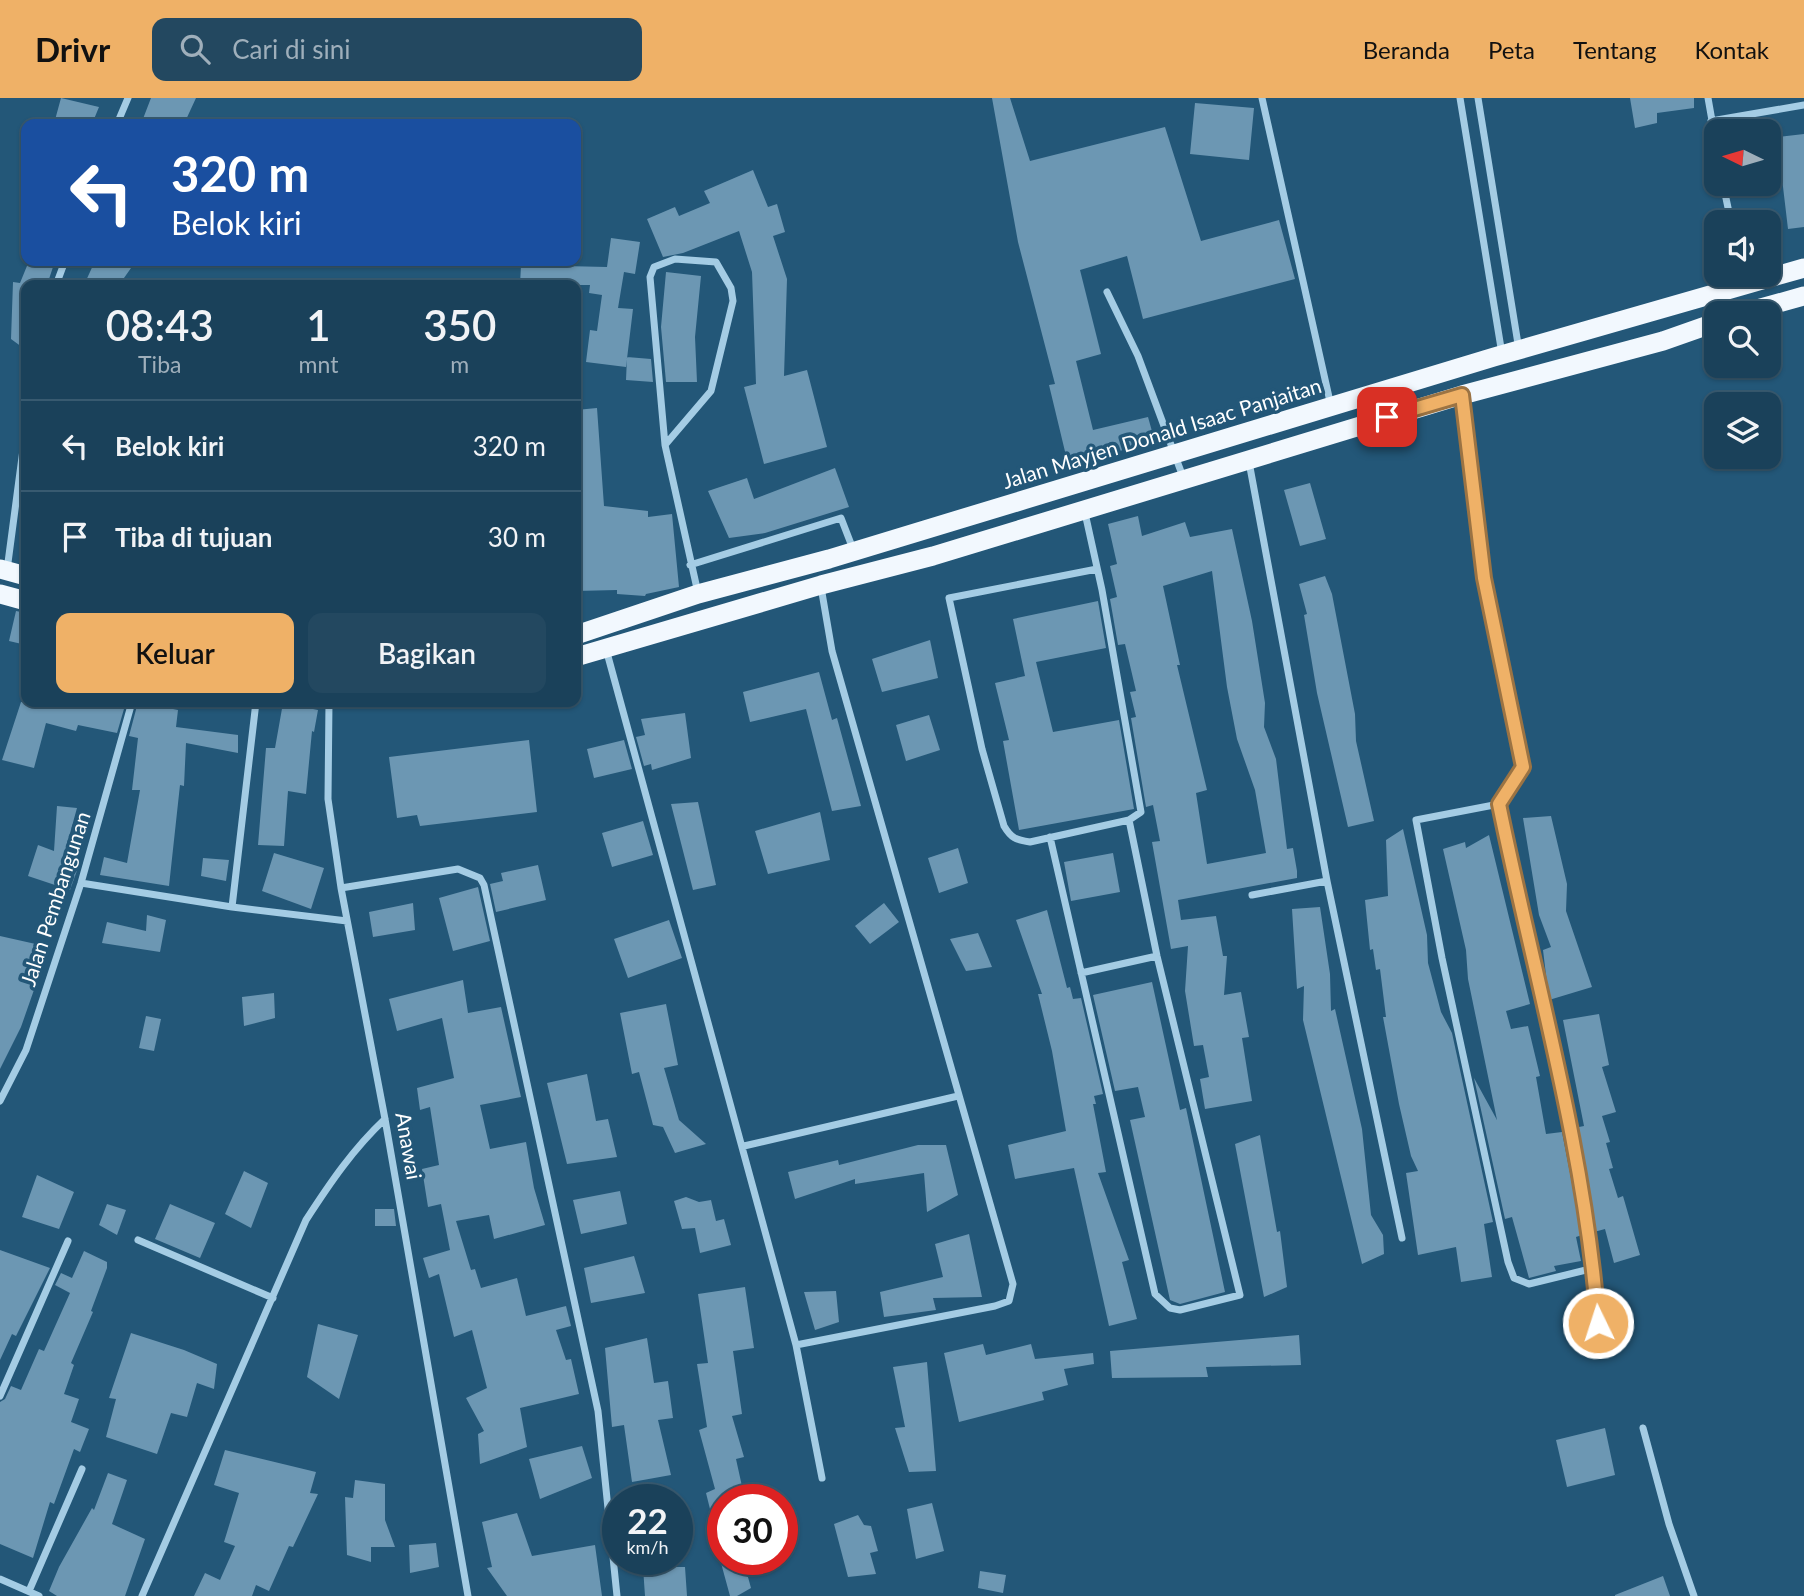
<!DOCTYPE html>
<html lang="id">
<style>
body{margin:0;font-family:Lato,sans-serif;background:#234860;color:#f1f3f6;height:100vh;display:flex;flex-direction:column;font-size:26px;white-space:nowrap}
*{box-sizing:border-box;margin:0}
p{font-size:23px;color:#9fafbb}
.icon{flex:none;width:38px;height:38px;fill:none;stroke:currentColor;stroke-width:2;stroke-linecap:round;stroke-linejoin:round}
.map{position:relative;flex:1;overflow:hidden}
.panel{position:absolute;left:21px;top:182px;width:560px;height:427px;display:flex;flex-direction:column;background:#1a415a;border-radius:14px;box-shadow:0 2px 5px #0004,0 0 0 2px #385a70}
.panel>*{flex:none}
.banner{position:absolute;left:21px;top:21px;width:560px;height:147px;border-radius:14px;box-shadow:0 2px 5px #0004,0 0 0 2px #385a70;background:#1a4fa0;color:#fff;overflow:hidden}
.needle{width:46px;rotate:275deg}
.fabs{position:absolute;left:1704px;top:21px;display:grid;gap:14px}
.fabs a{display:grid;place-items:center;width:77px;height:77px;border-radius:14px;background:#1a415a;box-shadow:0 2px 5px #0004,0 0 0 2px #385a70;font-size:35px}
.speed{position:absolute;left:602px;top:1386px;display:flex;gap:14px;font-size:35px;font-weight:700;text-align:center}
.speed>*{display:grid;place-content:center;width:91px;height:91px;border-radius:50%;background:#1a415a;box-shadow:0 2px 5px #0004,0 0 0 2px #385a70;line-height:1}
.speed small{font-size:18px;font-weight:400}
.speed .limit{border:10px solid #d22;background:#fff;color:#111}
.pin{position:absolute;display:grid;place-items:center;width:60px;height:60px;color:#fff;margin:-30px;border-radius:14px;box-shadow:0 4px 10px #0006}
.me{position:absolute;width:77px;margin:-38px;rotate:356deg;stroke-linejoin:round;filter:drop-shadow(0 0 5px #0008)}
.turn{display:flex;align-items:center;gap:24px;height:147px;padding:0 35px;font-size:32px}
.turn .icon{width:91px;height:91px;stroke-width:2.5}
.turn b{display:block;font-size:49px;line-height:60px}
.eta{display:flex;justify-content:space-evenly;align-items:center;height:119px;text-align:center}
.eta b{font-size:42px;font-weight:600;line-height:49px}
.button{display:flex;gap:14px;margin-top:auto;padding:14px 35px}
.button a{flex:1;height:80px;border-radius:14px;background:#efb167;color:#111;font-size:28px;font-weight:600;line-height:80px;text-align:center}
.button a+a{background:#234860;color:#f1f3f6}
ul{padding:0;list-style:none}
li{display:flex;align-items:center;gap:21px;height:91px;padding:0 35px;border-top:2px solid #385a70}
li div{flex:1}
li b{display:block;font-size:26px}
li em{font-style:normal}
header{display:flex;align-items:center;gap:42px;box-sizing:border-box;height:98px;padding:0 35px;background:#efb167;color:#111}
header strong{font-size:33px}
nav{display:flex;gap:38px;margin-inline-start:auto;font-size:24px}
.search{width:490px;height:63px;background:#234860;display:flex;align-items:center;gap:18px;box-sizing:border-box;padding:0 24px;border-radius:14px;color:#9fafbb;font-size:26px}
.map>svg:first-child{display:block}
</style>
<header>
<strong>Drivr</strong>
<div class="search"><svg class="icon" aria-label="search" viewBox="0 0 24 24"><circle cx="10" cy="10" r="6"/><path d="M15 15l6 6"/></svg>Cari di sini</div>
<nav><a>Beranda</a><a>Peta</a><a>Tentang</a><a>Kontak</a></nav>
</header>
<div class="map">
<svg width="1804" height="1498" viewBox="0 0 1804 1498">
<rect width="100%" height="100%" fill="#235778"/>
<!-- building -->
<path fill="#6c97b3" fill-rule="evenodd" d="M 61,0 L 99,9 L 92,26 L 64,26 L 55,22 Z
M 151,0 L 196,0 L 184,26 L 141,26 Z
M 992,0 L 1010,0 L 1030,63 L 1165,29 L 1201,143 L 1279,122 L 1295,181 L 1143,221 L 1127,158 L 1080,172 L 1101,256 L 1076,263 L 1093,332 L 1148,319 L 1155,344 L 1068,366 L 1049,287 L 1055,286 L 1018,144 Z
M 1630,0 L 1694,0 L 1694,10 L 1657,15 L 1657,25 L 1635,30 Z
M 1195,5 L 1254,10 L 1249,62 L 1190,56 Z
M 1804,36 L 1804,129 L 1788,131 L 1781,72 L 1769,71 L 1769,40 Z
M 753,72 L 768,109 L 777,106 L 785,134 L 773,138 L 787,181 L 784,278 L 807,272 L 827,349 L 764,366 L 744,289 L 756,286 L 752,174 L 739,133 L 683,155 L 663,159 L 647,121 L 675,109 L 679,118 L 710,105 L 704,93 Z
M 611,140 L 640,144 L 635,176 L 624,174 L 618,210 L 633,211 L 626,269 L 586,264 L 590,232 L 597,233 L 602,197 L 589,195 L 590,187 L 520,187 L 521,167 L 607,169 Z
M 29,163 L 55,163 L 47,187 L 26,187 L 26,252 L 11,241 L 13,184 L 20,185 Z
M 95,163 L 136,163 L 119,187 L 84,187 Z
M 666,174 L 701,178 L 695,239 L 697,284 L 666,284 L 661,229 Z
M 627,259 L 651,261 L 653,284 L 626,282 Z
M 597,310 L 604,408 L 648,413 L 648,419 L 672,416 L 679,489 L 646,496 L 645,498 L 617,496 L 617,492 L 576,493 L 576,312 Z
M 835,370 L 849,409 L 765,435 L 729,440 L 708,393 L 747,380 L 754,401 Z
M 1310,385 L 1326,441 L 1300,448 L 1284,392 Z
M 1138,418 L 1142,438 L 1185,424 L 1190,439 L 1232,431 L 1252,523 L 1265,605 L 1264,629 L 1276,661 L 1287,751 L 1293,750 L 1297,773 L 1297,780 L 1178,802 L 1181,822 L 1216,818 L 1223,858 L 1227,858 L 1224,897 L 1241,894 L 1249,939 L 1242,940 L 1252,1003 L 1205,1011 L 1200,981 L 1209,979 L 1203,947 L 1194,948 L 1185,893 L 1188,848 L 1171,851 L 1152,744 L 1160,743 L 1153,707 L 1146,709 L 1131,620 L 1136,619 L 1130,594 L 1136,593 L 1125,546 L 1118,547 L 1110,501 L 1117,499 L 1110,468 L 1117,466 L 1108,426 ZM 1212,473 L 1227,589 L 1237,641 L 1255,692 L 1266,755 L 1207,766 L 1196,695 L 1207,692 L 1177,567 L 1180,567 L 1163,488 Z
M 1325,478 L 1332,496 L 1355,616 L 1356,643 L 1374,723 L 1348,729 L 1317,595 L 1304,517 L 1307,516 L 1299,486 Z
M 1098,503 L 1106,550 L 1036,564 L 1053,634 L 1119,622 L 1134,711 L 1019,732 L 1003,643 L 1009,642 L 995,585 L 1025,578 L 1013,521 Z
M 16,513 L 26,515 L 26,547 L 9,543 Z
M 930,542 L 938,580 L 882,594 L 872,561 Z
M 819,574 L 832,622 L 837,620 L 861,708 L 832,713 L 806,611 L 750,624 L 743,594 Z
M 21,604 L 126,604 L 117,635 L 78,627 L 76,633 L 46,625 L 34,670 L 2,662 Z
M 138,604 L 178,612 L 176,629 L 238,637 L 238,655 L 186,645 L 184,688 L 180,687 L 169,788 L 100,777 L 104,759 L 127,765 L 140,692 L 132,692 L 138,640 L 129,638 Z
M 283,605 L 318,612 L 314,634 L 312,633 L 306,696 L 288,693 L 284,748 L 258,747 L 266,650 L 275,650 Z
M 685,615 L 691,660 L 652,672 L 651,666 L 644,668 L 636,639 L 645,637 L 641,621 Z
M 929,617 L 940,652 L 906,663 L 896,627 Z
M 529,642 L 537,714 L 420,728 L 417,717 L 397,720 L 389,659 Z
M 624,642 L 632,671 L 594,680 L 587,651 Z
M 698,704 L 716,787 L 693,792 L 671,706 Z
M 57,708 L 77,710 L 64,757 L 80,764 L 70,792 L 28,778 L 38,747 L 54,753 Z
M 820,714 L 830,762 L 768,776 L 755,733 Z
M 1551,718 L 1567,786 L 1566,813 L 1592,889 L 1549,902 L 1543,852 L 1551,849 L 1539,817 L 1523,720 Z
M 643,723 L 653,757 L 612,769 L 602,735 Z
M 1403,731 L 1427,837 L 1428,865 L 1441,914 L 1452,935 L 1493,1124 L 1484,1126 L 1492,1179 L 1461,1184 L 1456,1149 L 1418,1157 L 1406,1075 L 1418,1073 L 1411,1058 L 1399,1006 L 1383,919 L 1386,919 L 1380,871 L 1376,872 L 1373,851 L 1370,852 L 1365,802 L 1388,798 L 1386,742 Z
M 1489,737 L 1530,906 L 1506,913 L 1511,931 L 1528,928 L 1540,978 L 1536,979 L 1546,1036 L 1562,1034 L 1582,1137 L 1576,1139 L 1581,1163 L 1554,1168 L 1556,1173 L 1529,1180 L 1512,1119 L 1505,1121 L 1474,980 L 1497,1022 L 1468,881 L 1466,852 L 1443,751 L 1465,744 L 1466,750 Z
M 958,750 L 968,785 L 939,795 L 928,760 Z
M 274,755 L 324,770 L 311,811 L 262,793 Z
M 1113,755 L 1120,794 L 1071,803 L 1064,764 Z
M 203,760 L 229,762 L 226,783 L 201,778 Z
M 538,767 L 546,802 L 496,814 L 490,786 L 503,783 L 501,775 Z
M 478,789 L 490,843 L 453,853 L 439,800 Z
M 413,805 L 415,832 L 373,839 L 369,814 Z
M 884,805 L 899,824 L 870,846 L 855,828 Z
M 1320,809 L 1330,876 L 1331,913 L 1335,911 L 1362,1031 L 1371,1117 L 1383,1137 L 1384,1156 L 1362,1166 L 1303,922 L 1304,888 L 1297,891 L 1292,811 Z
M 1047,812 L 1067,890 L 1070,889 L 1073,901 L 1081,900 L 1103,996 L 1094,998 L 1096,1006 L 1093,1006 L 1106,1074 L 1098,1075 L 1129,1162 L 1122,1164 L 1137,1221 L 1109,1228 L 1074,1070 L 1015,1081 L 1008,1047 L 1066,1033 L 1052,953 L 1038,896 L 1042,896 L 1016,822 Z
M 147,817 L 166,822 L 160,854 L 102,845 L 107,824 L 146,833 Z
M 669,822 L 682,860 L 628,880 L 614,841 Z
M 978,835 L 992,869 L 966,873 L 950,841 Z
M 0,838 L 49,849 L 21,929 L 0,971 Z
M 463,882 L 468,915 L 501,909 L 521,999 L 480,1007 L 490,1051 L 526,1044 L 534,1090 L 545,1127 L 494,1141 L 489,1117 L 456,1123 L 471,1172 L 475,1171 L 481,1190 L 517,1180 L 526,1218 L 566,1208 L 571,1228 L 556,1232 L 566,1262 L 571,1261 L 579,1296 L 520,1310 L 527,1349 L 480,1366 L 478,1336 L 484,1333 L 466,1300 L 487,1290 L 472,1232 L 454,1239 L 439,1176 L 429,1180 L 423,1160 L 450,1152 L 441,1106 L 428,1109 L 422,1071 L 439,1067 L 430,1009 L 420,1012 L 417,990 L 454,980 L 442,920 L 397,933 L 389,901 Z
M 1152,884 L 1180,1012 L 1186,1010 L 1225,1194 L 1180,1206 L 1170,1202 L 1130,1022 L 1145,1019 L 1138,989 L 1115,993 L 1093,897 Z
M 274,895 L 275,920 L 244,928 L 242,899 Z
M 666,906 L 678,967 L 664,970 L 679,1022 L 706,1046 L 675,1055 L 663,1029 L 653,1027 L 639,974 L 632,976 L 620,915 Z
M 1599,916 L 1609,967 L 1602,969 L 1616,1014 L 1602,1018 L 1610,1044 L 1606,1045 L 1613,1070 L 1609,1071 L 1618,1100 L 1623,1098 L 1640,1157 L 1614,1165 L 1605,1131 L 1594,1134 L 1574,1030 L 1584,1028 L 1563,922 Z
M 146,918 L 161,921 L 154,953 L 139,950 Z
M 587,976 L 596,1023 L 608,1021 L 617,1059 L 567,1066 L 547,985 Z
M 1260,1037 L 1277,1134 L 1280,1133 L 1287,1189 L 1264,1199 L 1235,1046 Z
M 918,1047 L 946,1047 L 958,1097 L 927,1114 L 924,1075 L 855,1086 L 855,1081 L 795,1101 L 788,1074 L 838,1062 L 839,1067 Z
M 244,1073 L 268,1085 L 251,1130 L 225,1116 Z
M 37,1077 L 74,1094 L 59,1131 L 22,1119 Z
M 620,1093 L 627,1126 L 581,1136 L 573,1102 Z
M 686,1099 L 699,1104 L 711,1102 L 716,1123 L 724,1121 L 731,1147 L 700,1155 L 695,1130 L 682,1131 L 674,1103 Z
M 107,1106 L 126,1112 L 117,1137 L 99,1127 Z
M 170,1106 L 215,1125 L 200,1160 L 155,1141 Z
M 375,1111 L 394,1111 L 396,1128 L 375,1128 Z
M 969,1136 L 982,1199 L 933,1200 L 936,1212 L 884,1219 L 880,1194 L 943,1179 L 935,1146 Z
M 0,1152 L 50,1170 L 16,1238 L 12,1236 L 0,1262 Z
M 84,1153 L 107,1164 L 107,1170 L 91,1213 L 93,1214 L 71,1265 L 74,1267 L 64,1296 L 79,1301 L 71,1324 L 89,1331 L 80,1354 L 74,1351 L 54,1406 L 50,1404 L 33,1460 L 0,1446 L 0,1304 L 5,1301 L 11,1288 L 21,1292 L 39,1251 L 44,1253 L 70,1195 L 55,1187 L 61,1175 L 72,1180 Z
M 634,1158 L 645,1195 L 591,1205 L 584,1170 Z
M 745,1189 L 754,1250 L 733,1253 L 742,1316 L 732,1318 L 744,1359 L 736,1361 L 745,1402 L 723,1402 L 723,1439 L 717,1439 L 706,1395 L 715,1391 L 699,1332 L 707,1329 L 697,1266 L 708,1265 L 698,1196 Z
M 836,1193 L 839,1224 L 815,1232 L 804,1194 Z
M 318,1226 L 358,1237 L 339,1301 L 307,1279 Z
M 131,1235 L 184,1252 L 217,1266 L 214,1291 L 197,1285 L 187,1319 L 171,1315 L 157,1356 L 106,1339 L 116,1301 L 109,1300 Z
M 1299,1237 L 1301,1267 L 1206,1269 L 1208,1279 L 1112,1280 L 1110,1253 Z
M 647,1240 L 654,1285 L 668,1283 L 673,1320 L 658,1322 L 671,1377 L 632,1384 L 624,1327 L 612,1329 L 605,1250 Z
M 983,1246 L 986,1257 L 1031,1246 L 1035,1261 L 1093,1255 L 1094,1266 L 1064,1271 L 1068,1287 L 1042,1294 L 1044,1302 L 959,1324 L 944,1255 Z
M 927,1264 L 936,1373 L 909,1374 L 895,1330 L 905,1329 L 893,1269 Z
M 1605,1330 L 1615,1377 L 1567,1389 L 1556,1342 Z
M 582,1348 L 592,1380 L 540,1401 L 529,1361 Z
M 225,1352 L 316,1374 L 310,1395 L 318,1396 L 293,1449 L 289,1448 L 269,1493 L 256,1487 L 252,1498 L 194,1498 L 205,1475 L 220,1482 L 235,1448 L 224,1444 L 239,1395 L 214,1387 Z
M 108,1375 L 127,1382 L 112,1426 L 145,1441 L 125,1498 L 57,1498 L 49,1493 L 59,1469 L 92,1410 L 94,1412 Z
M 355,1382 L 385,1386 L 385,1422 L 395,1449 L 371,1449 L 371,1464 L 347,1457 L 345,1399 L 353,1400 Z
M 932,1405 L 944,1453 L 916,1461 L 907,1411 Z
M 517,1415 L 532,1458 L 595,1447 L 602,1498 L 507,1498 L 487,1470 L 492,1469 L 482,1424 Z
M 858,1417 L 864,1427 L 871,1428 L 878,1453 L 870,1455 L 876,1476 L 848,1479 L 834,1426 Z
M 436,1445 L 439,1469 L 410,1475 L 409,1447 Z
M 729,1461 L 743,1461 L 751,1490 L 737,1498 L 730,1498 L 721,1465 Z
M 643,1469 L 685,1469 L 687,1498 L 645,1498 Z
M 980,1473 L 1006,1477 L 1003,1495 L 978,1490 Z
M 1663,1478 L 1670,1498 L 1615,1498 L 1615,1497 Z"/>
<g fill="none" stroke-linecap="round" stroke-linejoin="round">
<!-- minor -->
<path stroke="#a4cce4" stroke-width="7" d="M 1262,0 L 1331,308
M 1460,0 L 1502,256
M 1478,0 L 1519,252
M 1708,0 L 1717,51
M 1711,23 L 1804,7
M 117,26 L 128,0
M 1723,86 L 1731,124
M 675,161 L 716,164 L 731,190 L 733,203 L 711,293 L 665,347 L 650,179 L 654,169 Z
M 56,187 L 65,163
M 1107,194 L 1138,258 L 1183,379
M 1463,299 L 1484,480 L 1523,669 L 1499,706 L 1416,722 L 1442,860 L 1508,1164 L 1514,1180 L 1529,1186 L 1594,1170 L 1554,955 L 1499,706
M 665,347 L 698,495
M 1249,364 L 1327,783 L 1402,1140
M 1085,415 L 1102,492 L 1141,714 L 1129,722 L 1030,744 C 1016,742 1011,740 1004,728 L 982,651 L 949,500 L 1097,471
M 690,467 L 841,420 L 853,451
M 7,472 L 26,329
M 606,551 L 796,1247 L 822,1380
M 329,604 L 328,701 L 341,790 L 385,1021 L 468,1498
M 1050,739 L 1155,1196 L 1170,1210 L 1180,1212 L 1240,1197 L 1157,858 L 1129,722
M 81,785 L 232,809 L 256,604
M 341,790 L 458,771 L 480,780 L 484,787 L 598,1313 L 617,1498
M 1252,797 L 1327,783
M 232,809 L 347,823
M 1081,875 L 1157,858
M 0,1003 L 26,952 L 81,785 L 132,604
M 744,1048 L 958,998
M 138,1142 L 273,1200
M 1594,1170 L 1598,1225
M 796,1247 L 995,1208 L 1009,1203 L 1013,1186 L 832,553 L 821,489
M 0,1298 L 68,1143
M 1643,1330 L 1669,1426 L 1694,1498
M 0,1481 L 39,1498
M 29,1493 L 82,1371
M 142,1498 L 306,1122 C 330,1085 353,1051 385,1021"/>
<!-- trunk -->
<path stroke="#f2f8fe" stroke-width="19" d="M 1743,215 L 1804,198
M 0,471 L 26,478
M 0,496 L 26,503
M 576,537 L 698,496 L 829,461 L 1494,259 L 1804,170
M 576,559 L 821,487 L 933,458 L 1462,297 L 1663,243 L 1717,224"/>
</g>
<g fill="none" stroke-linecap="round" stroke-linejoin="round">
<!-- route casing -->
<g stroke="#9b7343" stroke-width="18">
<path id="route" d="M 1387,319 L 1462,297 L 1484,480 L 1523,669 L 1499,706 C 1534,878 1585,1050 1598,1225"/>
</g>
<!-- route -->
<use href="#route" stroke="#efb167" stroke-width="12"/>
</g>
<g text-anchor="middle" stroke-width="7" stroke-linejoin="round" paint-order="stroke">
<!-- street labels -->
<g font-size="21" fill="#fff" stroke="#235778">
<text transform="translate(1162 336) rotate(-17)" y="7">Jalan Mayjen Donald Isaac Panjaitan</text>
<text transform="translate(56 801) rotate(-72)" y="7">Jalan Pembangunan</text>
<text transform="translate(408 1048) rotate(80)" y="7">Anawai</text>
</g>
</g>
</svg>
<div class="fabs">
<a><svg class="needle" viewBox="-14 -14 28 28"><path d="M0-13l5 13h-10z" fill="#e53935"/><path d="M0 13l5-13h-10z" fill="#9fafbb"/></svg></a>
<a><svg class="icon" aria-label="sound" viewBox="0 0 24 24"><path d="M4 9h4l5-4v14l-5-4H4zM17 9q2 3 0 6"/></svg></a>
<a><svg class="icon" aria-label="search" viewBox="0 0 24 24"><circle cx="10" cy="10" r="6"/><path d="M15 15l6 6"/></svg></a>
<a><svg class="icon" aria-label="layers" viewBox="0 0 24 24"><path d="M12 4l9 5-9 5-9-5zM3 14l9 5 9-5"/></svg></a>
</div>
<div class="speed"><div>22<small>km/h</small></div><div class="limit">30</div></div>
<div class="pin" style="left:1387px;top:319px;background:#d93025"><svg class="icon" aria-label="arrive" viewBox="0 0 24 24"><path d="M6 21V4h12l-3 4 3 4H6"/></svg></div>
<svg class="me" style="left:1598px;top:1225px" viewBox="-20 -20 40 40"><circle r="17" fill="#efb167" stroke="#fff" stroke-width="3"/><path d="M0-11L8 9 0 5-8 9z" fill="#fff"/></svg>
<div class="banner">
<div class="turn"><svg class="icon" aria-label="left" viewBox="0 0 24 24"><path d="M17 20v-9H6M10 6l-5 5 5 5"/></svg><div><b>320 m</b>Belok kiri</div></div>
</div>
<section class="panel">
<div class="eta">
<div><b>08:43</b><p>Tiba</p></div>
<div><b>1</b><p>mnt</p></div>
<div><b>350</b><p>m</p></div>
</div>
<ul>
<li><svg class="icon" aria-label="left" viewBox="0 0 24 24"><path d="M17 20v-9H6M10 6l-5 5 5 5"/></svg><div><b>Belok kiri</b></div><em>320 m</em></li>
<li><svg class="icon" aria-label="arrive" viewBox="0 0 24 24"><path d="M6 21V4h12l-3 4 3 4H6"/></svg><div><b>Tiba di tujuan</b></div><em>30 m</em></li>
</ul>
<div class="button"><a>Keluar</a><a>Bagikan</a></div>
</section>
</div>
